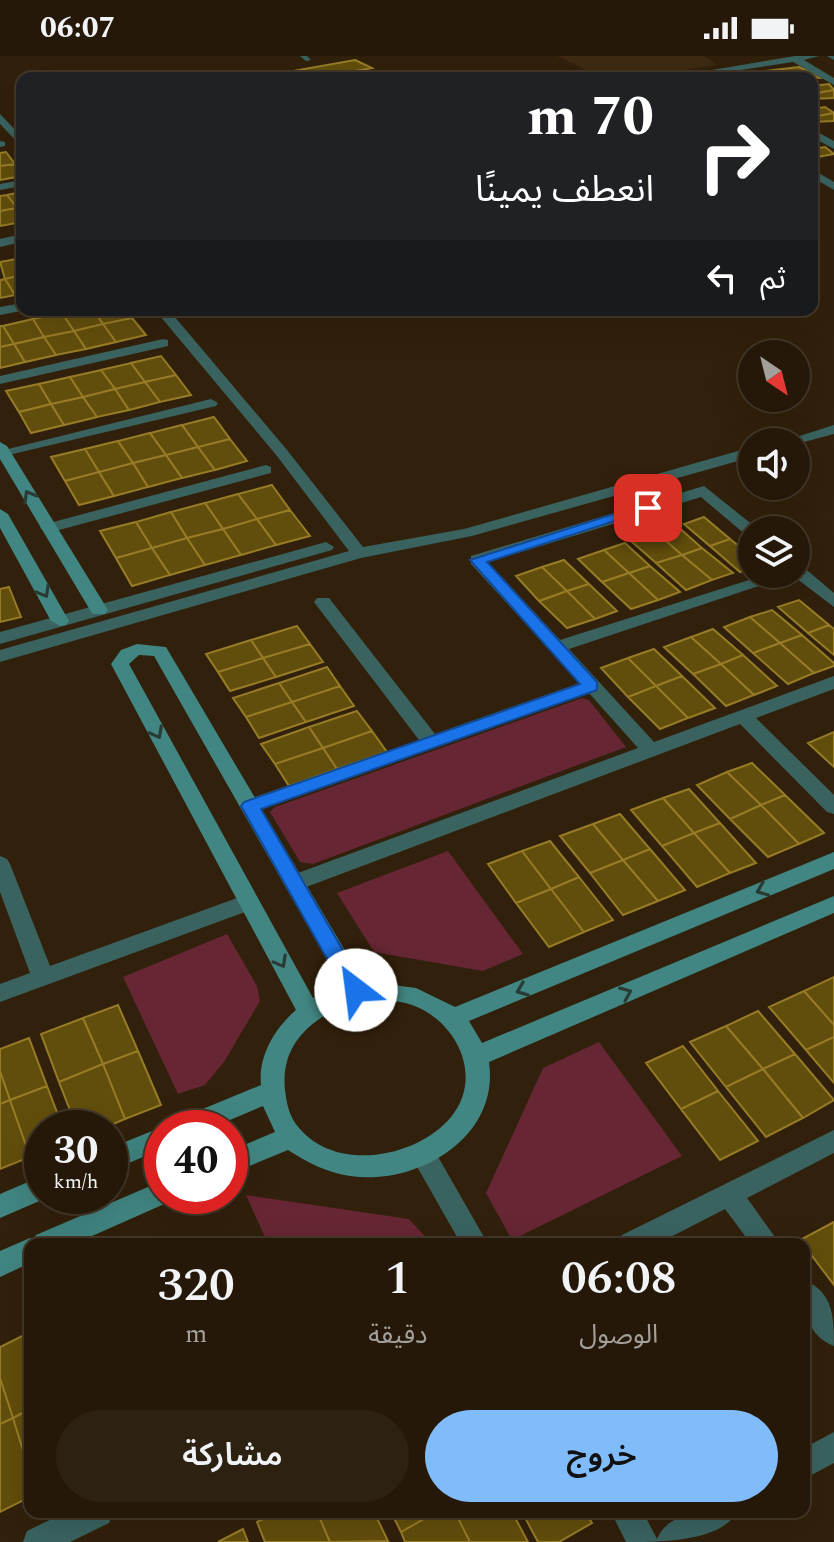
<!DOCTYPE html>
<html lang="ar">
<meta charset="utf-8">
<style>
body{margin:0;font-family:Spectral,"Noto Sans Arabic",serif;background:#2d2112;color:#f1f3f6;direction:rtl;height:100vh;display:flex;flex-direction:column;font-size:30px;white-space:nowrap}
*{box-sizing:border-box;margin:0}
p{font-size:26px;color:#a3a09c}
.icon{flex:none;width:44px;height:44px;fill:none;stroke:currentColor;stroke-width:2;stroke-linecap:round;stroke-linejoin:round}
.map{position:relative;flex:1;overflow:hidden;direction:ltr}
.sheet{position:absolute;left:24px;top:1182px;width:786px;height:280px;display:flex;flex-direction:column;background:#251808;border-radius:16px;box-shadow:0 8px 32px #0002,0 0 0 2px #423729;direction:rtl}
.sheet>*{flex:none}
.top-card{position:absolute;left:16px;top:16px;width:802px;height:244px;border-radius:16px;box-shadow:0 8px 32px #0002,0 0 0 2px #423729;direction:rtl;background:#202124;color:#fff;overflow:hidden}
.needle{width:52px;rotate:145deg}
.buttons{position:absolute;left:738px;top:284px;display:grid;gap:16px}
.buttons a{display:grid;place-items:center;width:72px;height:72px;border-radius:50%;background:#251808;box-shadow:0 8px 32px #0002,0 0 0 2px #423729;font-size:40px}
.speed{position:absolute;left:24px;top:1054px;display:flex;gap:16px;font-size:40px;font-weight:700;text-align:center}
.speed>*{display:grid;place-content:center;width:104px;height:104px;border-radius:50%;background:#251808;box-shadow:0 8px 32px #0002,0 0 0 2px #423729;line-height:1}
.speed small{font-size:20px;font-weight:400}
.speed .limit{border:12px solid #d22;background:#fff;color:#111}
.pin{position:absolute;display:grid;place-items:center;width:68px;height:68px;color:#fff;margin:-34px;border-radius:16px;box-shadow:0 4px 12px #0006}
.me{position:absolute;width:88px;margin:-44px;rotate:330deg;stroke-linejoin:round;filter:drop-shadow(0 0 6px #0008)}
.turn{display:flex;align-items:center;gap:28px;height:168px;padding:0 32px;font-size:36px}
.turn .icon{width:104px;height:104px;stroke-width:2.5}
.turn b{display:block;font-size:56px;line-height:68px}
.then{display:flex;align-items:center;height:76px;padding:0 32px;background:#0003;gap:16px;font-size:30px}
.eta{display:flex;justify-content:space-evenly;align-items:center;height:136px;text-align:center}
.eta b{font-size:48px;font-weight:600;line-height:56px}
.cta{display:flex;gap:16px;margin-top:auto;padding:16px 32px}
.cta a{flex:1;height:92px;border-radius:48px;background:#81bcfa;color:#111;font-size:32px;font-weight:600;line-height:92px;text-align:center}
.cta a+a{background:#2d2112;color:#f1f3f6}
.status{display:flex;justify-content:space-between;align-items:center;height:56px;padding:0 40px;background:#251808;direction:ltr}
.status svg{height:22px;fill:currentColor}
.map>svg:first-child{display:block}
</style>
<div class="status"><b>06:07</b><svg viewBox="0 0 49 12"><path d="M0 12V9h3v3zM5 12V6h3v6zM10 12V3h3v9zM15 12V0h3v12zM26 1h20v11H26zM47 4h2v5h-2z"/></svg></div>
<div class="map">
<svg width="834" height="1486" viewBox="0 0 834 1486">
<rect width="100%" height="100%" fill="#31200b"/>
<!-- built -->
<path fill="#3e2a12" d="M 557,0 L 704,0 L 717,9 L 634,22 L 602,22 Z"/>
<!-- green -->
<path fill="#672633" d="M 582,642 L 589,644 L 626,691 L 313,808 L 300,806 L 270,756 L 275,751 Z
M 448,795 L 523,898 L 483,915 L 374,896 L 337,837 Z
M 227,878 L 257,930 L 260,945 L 224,1006 L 205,1029 L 178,1038 L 123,921 Z
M 599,986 L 682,1100 L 512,1184 L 486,1137 L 543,1012 Z
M 246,1139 L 409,1163 L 432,1188 L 268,1188 Z"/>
<!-- building -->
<path fill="#624e0c" stroke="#977c27" stroke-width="2" d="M 355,4 L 372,12 L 315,22 L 274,22 L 270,19 Z
M 799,11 L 809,16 L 776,21 L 766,15 Z
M 766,15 L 776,21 L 737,20 Z
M 809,16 L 819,22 L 776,21 Z
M 829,28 L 834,34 L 812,38 L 812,30 Z
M 834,34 L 834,42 L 812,43 L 812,38 Z
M 825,51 L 834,57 L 812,61 L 812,53 Z
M 834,57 L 834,65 L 812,66 L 812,61 Z
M 825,91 L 834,98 L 812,102 L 812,93 Z
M 6,96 L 15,108 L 0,110 L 0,97 Z
M 15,108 L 22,120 L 0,124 L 0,110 Z
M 22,136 L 22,151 L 17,152 L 7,139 Z
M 7,139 L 17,152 L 0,155 L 0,140 Z
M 17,152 L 22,166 L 0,170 L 0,155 Z
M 22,202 L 22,219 L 5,223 L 0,206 Z
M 22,219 L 22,238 L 15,239 L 5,223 Z
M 5,223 L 15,239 L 0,242 L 0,224 Z
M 77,254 L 93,254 L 103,268 L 74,275 L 62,257 Z
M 93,254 L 126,254 L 132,262 L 103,268 Z
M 62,257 L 74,275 L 44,281 L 33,263 Z
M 132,262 L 146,279 L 116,286 L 103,268 Z
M 33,263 L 44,281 L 14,288 L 3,270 Z
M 103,268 L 116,286 L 86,293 L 74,275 Z
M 0,270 L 3,270 L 14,288 L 0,291 Z
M 74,275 L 86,293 L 56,299 L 44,281 Z
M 44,281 L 56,299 L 25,306 L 14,288 Z
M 14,288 L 25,306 L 0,312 L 0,291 Z
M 161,300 L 176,319 L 145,326 L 131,307 Z
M 131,307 L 145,326 L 115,333 L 101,314 Z
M 101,314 L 115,333 L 83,341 L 70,321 Z
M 176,319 L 191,339 L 160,346 L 145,326 Z
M 70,321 L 83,341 L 51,348 L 39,328 Z
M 145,326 L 160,346 L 129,354 L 115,333 Z
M 39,328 L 51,348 L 19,356 L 6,335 Z
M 115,333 L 129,354 L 97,361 L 83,341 Z
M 83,341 L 97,361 L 64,369 L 51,348 Z
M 51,348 L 64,369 L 31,377 L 19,356 Z
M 214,361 L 230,383 L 198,391 L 182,369 Z
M 182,369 L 198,391 L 166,399 L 150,377 Z
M 150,377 L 166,399 L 133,407 L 118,385 Z
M 230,383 L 247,405 L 215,414 L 198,391 Z
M 118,385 L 133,407 L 99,416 L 85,393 Z
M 198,391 L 215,414 L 182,422 L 166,399 Z
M 85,393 L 99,416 L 65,425 L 51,401 Z
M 166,399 L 182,422 L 148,431 L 133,407 Z
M 133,407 L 148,431 L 114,440 L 99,416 Z
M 99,416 L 114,440 L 79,449 L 65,425 Z
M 272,429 L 290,454 L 257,463 L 238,438 Z
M 238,438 L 257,463 L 223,473 L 205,447 Z
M 205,447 L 223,473 L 187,482 L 171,456 Z
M 290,454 L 310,480 L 276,489 L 257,463 Z
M 171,456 L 187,482 L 152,492 L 136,466 Z
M 704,461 L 730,483 L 710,490 L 684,468 Z
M 257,463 L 276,489 L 241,499 L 223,473 Z
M 136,466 L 152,492 L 116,502 L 100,475 Z
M 676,469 L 702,492 L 682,499 L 656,476 Z
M 223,473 L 241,499 L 205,509 L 187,482 Z
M 656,476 L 682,499 L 656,507 L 631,485 Z
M 187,482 L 205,509 L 170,519 L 152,492 Z
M 730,483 L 752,501 L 752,511 L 740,516 L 710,490 Z
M 625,487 L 650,510 L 629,517 L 604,494 Z
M 152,492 L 170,519 L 132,530 L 116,502 Z
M 702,492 L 733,517 L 712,524 L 682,499 Z
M 604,494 L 629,517 L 602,526 L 578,503 Z
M 682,499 L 712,524 L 686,534 L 656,507 Z
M 564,504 L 589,528 L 567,535 L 542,511 Z
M 650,510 L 680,536 L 658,544 L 629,517 Z
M 542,511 L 567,535 L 539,545 L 516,520 Z
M 629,517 L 658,544 L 631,553 L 602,526 Z
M 589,528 L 617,555 L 595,563 L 567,535 Z
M 9,531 L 21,561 L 0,566 L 0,533 Z
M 567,535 L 595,563 L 567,572 L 539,545 Z
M 799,544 L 829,569 L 808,577 L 778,551 Z
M 772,554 L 802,579 L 780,587 L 750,561 Z
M 750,561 L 780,587 L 753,597 L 724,571 Z
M 829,569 L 834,573 L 834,599 L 808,577 Z
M 297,570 L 310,588 L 263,602 L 251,584 Z
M 713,573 L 743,599 L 721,608 L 691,581 Z
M 802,579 L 834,607 L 834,610 L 814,617 L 780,587 Z
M 691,581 L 721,608 L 693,618 L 664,591 Z
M 251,584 L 263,602 L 218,616 L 206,598 Z
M 780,587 L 814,617 L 788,628 L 753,597 Z
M 310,588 L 323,606 L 276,621 L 263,602 Z
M 654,593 L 682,620 L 656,630 L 628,602 Z
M 743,599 L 777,630 L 754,639 L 721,608 Z
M 263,602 L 276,621 L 230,635 L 218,616 Z
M 628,602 L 656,630 L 628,641 L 601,612 Z
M 721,608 L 754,639 L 726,650 L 693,618 Z
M 327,611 L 340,630 L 292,646 L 279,627 Z
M 682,620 L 715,652 L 688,662 L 656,630 Z
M 279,627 L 292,646 L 246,661 L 233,642 Z
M 340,630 L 354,650 L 306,666 L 292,646 Z
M 656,630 L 688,662 L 660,673 L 628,641 Z
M 292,646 L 306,666 L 259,682 L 246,661 Z
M 357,655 L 372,675 L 323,692 L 309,671 Z
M 309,671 L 323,692 L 275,708 L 261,688 Z
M 372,675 L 387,696 L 337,713 L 323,692 Z
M 834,676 L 834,711 L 808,687 Z
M 323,692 L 337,713 L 289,730 L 275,708 Z
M 752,707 L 785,739 L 761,749 L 727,716 Z
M 727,716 L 761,749 L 730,763 L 697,729 Z
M 689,733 L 720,767 L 694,777 L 663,742 Z
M 785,739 L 824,777 L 799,788 L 761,749 Z
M 663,742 L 694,777 L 662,790 L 631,754 Z
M 761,749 L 799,788 L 768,801 L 730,763 Z
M 620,758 L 650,793 L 623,804 L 593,768 Z
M 720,767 L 756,807 L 730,817 L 694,777 Z
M 593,768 L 623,804 L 590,817 L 560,780 Z
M 694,777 L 730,817 L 697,831 L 662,790 Z
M 550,785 L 579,821 L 551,833 L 522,795 Z
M 650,793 L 685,834 L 658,845 L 623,804 Z
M 522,795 L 551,833 L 516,847 L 488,808 Z
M 623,804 L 658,845 L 623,859 L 590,817 Z
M 579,821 L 613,864 L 584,876 L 551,833 Z
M 551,833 L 584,876 L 549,891 L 516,847 Z
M 834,921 L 834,969 L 804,935 Z
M 804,935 L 834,969 L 834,981 L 806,994 L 769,951 Z
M 118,949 L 138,995 L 103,1008 L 83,962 Z
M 758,955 L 795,998 L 763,1013 L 726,970 Z
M 83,962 L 103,1008 L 59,1026 L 41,978 Z
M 726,970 L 763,1013 L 726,1031 L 690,986 Z
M 834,981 L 834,1027 L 806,994 Z
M 29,982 L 47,1030 L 10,1044 L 0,1015 L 0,993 Z
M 683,990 L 718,1035 L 681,1053 L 646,1007 Z
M 138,995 L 161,1049 L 125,1063 L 103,1008 Z
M 795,998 L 834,1044 L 803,1062 L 763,1013 Z
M 103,1008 L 125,1063 L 104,1072 L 77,1072 L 59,1026 Z
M 763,1013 L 803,1062 L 766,1081 L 726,1031 Z
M 0,1015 L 10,1044 L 0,1048 Z
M 47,1030 L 63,1072 L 42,1072 L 42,1096 L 30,1101 L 10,1044 Z
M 718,1035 L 758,1085 L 720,1104 L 681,1053 Z
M 10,1044 L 30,1101 L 0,1113 L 0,1048 Z
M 834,1166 L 834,1229 L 800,1184 Z
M 30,1276 L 30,1353 L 13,1362 L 0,1322 L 0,1291 Z
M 0,1322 L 13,1362 L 0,1368 Z
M 30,1353 L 30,1417 L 13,1362 Z
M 13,1362 L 30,1417 L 30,1441 L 0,1456 L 0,1368 Z
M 276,1456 L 317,1456 L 330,1486 L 265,1486 L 257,1466 Z
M 317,1456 L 374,1456 L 388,1485 L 330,1486 Z
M 391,1456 L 436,1456 L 401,1476 Z
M 436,1456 L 455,1456 L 470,1486 L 405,1486 L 401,1476 Z
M 455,1456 L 512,1456 L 528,1486 L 470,1486 Z
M 522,1456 L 585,1456 L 592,1467 L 559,1486 L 538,1486 Z
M 243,1473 L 248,1486 L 218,1486 Z"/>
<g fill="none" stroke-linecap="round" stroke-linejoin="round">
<!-- lane -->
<path fill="#3a6360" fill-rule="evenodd" d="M 300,0 L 307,0 L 311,4 L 306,5 Z"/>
<!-- street -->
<path fill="#3a6360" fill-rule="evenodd" d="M 795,0 L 819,0 L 804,4 L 834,22 L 834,29 L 793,6 L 688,22 L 664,22 Z
M 827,0 L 834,0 L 834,4 Z
M 0,58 L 22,81 L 22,91 L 0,68 Z
M 812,73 L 834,85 L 834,93 L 812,81 Z
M 0,85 L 5,86 L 5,90 L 0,91 Z
M 812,113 L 834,126 L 834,134 L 812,121 Z
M 22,124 L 22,130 L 0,134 L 0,128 Z
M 22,178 L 22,186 L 0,191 L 0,183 Z
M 22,247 L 22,254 L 26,254 L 0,259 L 0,251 Z
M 155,254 L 169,254 L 287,394 L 363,491 L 464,473 L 752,391 L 752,401 L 472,480 L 361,502 L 0,606 L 0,594 L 349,495 L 277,400 Z
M 163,283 L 168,284 L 168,290 L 0,328 L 0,320 Z
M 211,343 L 218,347 L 216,350 L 0,401 L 0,395 Z
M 834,369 L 834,378 L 796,388 L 781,386 Z
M 266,409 L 271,411 L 271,417 L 48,477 L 40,472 L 42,469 Z
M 704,430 L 759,474 L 752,474 L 752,481 L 746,479 L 701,441 L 488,506 L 560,584 L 768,518 L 796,518 L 796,509 L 802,510 L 834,537 L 834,551 L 792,519 L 569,593 L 654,686 L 834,620 L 834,633 L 756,662 L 834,739 L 834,758 L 827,756 L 740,668 L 301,833 L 287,833 L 283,827 L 287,821 L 638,692 L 589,637 L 257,755 L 243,755 L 240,750 L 243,745 L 419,684 L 317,550 L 314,546 L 317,542 L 329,542 L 435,678 L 580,627 L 471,508 L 471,500 Z
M 326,486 L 334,491 L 332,494 L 0,588 L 0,576 Z
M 0,800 L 7,803 L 10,808 L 50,910 L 248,838 L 256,840 L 259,846 L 256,852 L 0,946 L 0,928 L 30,917 L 0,836 Z
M 834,1074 L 834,1097 L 747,1142 L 780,1188 L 751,1188 L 725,1153 L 657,1188 L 618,1188 L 622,1179 Z
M 424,1089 L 433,1092 L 488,1188 L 461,1188 L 411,1100 L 415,1092 Z
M 804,1224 C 834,1236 834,1263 834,1290 C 805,1279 804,1251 804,1224 Z
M 834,1376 L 834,1407 L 804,1423 L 804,1392 Z
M 66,1456 L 113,1456 L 109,1467 L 70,1486 L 23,1486 L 27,1475 Z
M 611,1456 L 643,1456 L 657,1483 C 669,1453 711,1456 737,1456 C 720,1486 661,1486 626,1486 Z"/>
<!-- secondary -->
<path fill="#418682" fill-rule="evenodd" d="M 0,386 L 7,390 L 108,554 L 105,558 L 93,558 L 90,554 L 0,403 Z
M 0,453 L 8,458 L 69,565 L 66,569 L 60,570 L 51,565 L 0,472 Z
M 137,588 L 166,591 L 363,925 L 416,932 L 455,951 L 834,796 L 834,813 L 469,965 L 482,987 L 834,840 L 834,857 L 489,1006 C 500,1081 418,1130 350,1120 C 327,1117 307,1106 288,1094 L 230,1118 L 230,1095 L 275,1076 L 263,1050 L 211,1072 L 173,1072 L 176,1064 L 261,1029 C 258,1000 275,972 296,954 L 111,608 L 121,594 ZM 139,599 L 154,600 L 342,930 L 313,942 L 129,608 ZM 358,943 C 375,944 395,943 412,949 C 457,965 484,1021 451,1061 C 418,1101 338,1117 300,1073 C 289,1061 287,1049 285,1034 C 280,984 316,960 358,943 Z
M 162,1071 L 162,1093 L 110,1115 L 110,1092 Z
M 42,1120 L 42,1140 L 51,1140 L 0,1162 L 0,1138 Z
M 162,1125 L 162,1140 L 173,1140 L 171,1145 L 74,1188 L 30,1188 L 30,1207 L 0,1221 L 0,1195 L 30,1182 L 34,1183 L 36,1179 Z"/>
</g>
<!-- one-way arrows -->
<defs><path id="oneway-chevron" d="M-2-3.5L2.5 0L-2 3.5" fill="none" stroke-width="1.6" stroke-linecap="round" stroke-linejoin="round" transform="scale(2)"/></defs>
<g stroke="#293b34">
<use href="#oneway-chevron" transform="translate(29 440) rotate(-120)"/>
<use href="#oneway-chevron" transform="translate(44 536) rotate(61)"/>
<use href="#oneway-chevron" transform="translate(157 677) rotate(62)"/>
<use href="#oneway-chevron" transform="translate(762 834) rotate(158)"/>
<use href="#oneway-chevron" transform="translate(281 906) rotate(61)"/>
<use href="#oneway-chevron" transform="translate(522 934) rotate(158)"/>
<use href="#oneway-chevron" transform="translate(626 937) rotate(-23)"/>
</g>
<!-- route -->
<path fill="#1a73e8" stroke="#114b97" stroke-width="2" d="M 642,449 L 655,452 L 487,506 L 597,626 L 597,634 L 261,753 L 366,934 L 363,940 L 348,940 L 241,750 L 244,746 L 580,628 L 470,504 Z"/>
</svg>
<div class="buttons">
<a><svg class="needle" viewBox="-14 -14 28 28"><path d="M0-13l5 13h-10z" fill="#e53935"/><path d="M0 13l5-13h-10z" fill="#a3a09c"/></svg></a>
<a><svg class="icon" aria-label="sound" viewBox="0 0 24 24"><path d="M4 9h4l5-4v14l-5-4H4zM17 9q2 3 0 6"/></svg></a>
<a><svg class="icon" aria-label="layers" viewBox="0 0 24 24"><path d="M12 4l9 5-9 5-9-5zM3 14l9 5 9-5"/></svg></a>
</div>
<div class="speed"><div>30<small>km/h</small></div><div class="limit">40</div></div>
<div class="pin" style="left:648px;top:452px;background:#d93025"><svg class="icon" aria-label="arrive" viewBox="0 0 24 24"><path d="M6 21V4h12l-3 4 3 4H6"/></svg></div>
<svg class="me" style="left:356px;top:934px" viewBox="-20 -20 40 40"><circle r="19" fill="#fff"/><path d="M0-13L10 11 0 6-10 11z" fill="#1a73e8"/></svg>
<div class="top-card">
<div class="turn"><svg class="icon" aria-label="right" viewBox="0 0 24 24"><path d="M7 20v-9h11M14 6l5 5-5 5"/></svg><div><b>70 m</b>انعطف يمينًا</div></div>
<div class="then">ثم<svg class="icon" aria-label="left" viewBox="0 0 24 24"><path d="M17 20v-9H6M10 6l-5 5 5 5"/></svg></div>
</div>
<section class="sheet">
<div class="eta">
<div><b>06:08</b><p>الوصول</p></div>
<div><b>1</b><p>دقيقة</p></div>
<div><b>320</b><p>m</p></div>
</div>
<div class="cta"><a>خروج</a><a>مشاركة</a></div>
</section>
</div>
